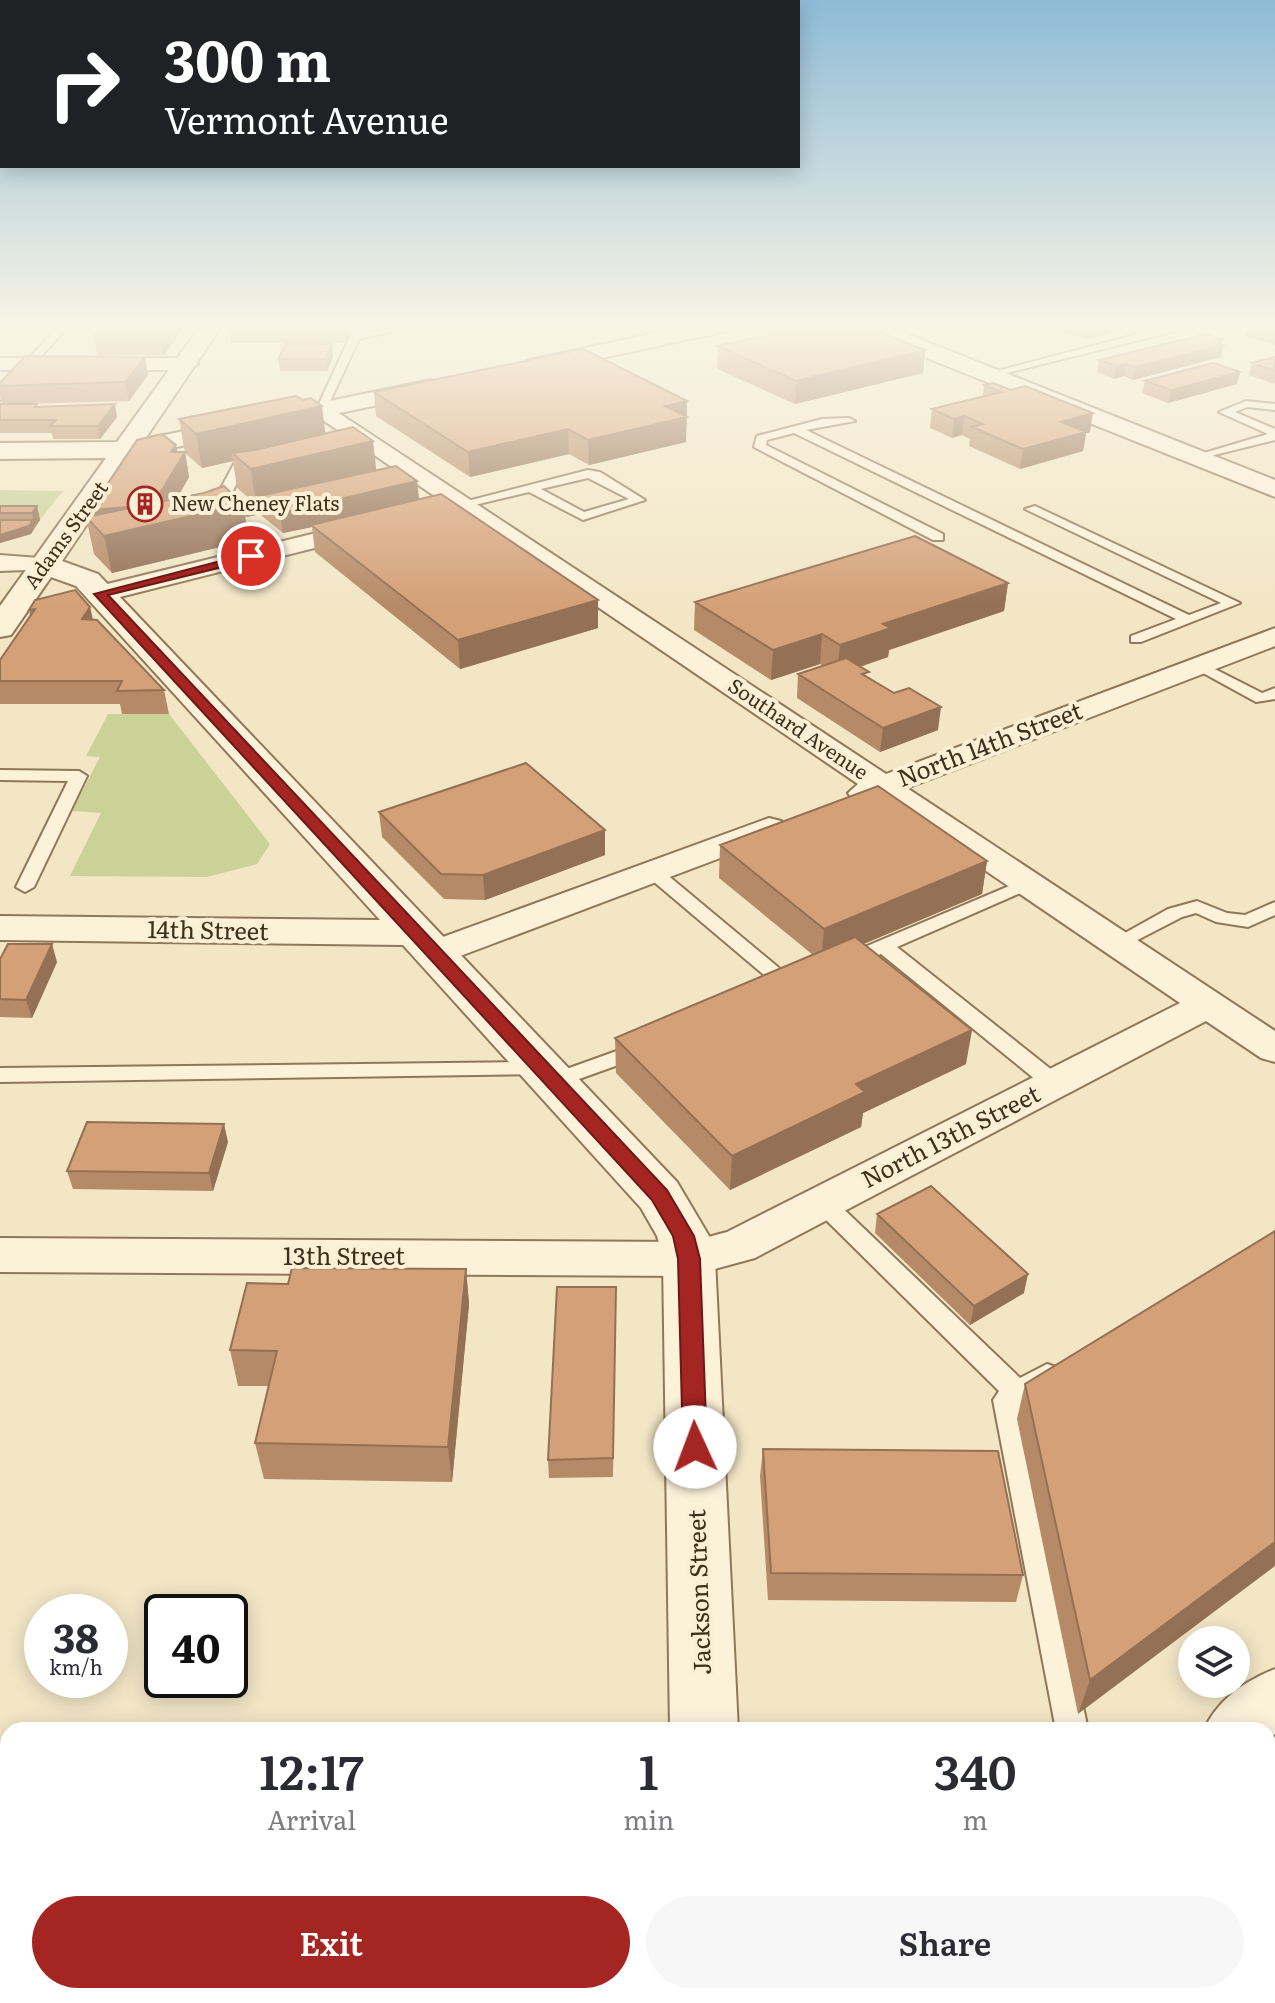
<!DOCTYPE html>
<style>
body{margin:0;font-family:Literata,serif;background:#f7f7f7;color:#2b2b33;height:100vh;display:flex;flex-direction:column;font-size:30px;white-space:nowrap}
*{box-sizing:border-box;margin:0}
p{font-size:26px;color:#7c7c81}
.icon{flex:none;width:44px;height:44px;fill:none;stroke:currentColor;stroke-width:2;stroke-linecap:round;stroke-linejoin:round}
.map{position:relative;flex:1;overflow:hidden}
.panel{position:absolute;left:0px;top:1722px;width:1276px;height:282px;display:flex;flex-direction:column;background:#fff;border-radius:24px 24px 0 0;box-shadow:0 4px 20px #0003}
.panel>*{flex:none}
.top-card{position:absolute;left:0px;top:0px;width:800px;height:168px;box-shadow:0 4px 20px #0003;background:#202124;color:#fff;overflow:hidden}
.buttons{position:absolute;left:1178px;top:1626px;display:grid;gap:16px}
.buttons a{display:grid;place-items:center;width:72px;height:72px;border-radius:50%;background:#fff;box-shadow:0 4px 20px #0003;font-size:40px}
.speed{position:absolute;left:24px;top:1594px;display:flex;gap:16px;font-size:40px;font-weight:700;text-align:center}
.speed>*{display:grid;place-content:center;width:104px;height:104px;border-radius:50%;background:#fff;box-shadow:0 4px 20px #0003;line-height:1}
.speed small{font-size:20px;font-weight:400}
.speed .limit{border:4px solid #111;border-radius:12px;background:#fff;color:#111}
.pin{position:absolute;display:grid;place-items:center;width:68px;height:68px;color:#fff;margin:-34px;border:4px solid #fff;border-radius:50%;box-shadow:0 2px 8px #0007}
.me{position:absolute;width:88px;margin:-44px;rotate:358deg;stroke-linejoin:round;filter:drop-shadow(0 0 6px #0008)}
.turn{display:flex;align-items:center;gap:28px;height:168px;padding:0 32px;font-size:36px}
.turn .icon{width:104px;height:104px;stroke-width:2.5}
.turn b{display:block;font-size:56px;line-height:68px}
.eta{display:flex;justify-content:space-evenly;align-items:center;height:136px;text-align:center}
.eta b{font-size:48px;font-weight:600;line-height:56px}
.cta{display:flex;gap:16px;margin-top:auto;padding:16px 32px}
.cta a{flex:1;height:92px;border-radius:48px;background:#a52523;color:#fff;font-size:32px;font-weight:600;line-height:92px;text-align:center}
.cta a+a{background:#f7f7f7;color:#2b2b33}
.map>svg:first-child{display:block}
</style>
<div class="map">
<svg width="1275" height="2003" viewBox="0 0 1275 2003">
<rect width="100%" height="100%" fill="#f2e6c5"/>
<!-- green -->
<path fill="#cad298" d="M 0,490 L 63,491 L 40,520 L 0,520 Z
M 108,714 L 169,714 L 270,844 L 257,864 L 207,877 L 70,876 L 101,813 L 72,811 L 100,757 L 86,756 Z"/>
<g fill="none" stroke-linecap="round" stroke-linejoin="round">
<!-- service casing -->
<g stroke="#907759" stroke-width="4">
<path id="service" d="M 60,324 L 71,324 L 0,400 L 0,391 Z
M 356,324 L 366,324 L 362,333 L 405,324 L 427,324 L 359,339 L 326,410 L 317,412 L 316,410 Z
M 1176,324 L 1192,327 L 987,378 L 982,375 Z
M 1246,401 L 1275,404 L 1275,410 L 1247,407 L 1235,412 L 1275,429 L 1275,440 L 1194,460 L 1194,456 L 1268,434 L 1219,412 Z
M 822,419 L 849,418 L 855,421 L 806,430 L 1189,615 L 1221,603 L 1025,509 L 1035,506 L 1240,603 L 1141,642 L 1131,642 L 1131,636 L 1176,619 L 794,433 L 767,440 L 766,445 L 943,534 L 943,540 L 933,540 L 754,447 L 757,436 Z
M 255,455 L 261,459 L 244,467 L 227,504 L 247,507 L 287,499 L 291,500 L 291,506 L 247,515 L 217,510 L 214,501 L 235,462 Z
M 588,470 L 600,472 L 645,500 L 583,520 L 529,492 L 462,508 L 456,504 ZM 588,478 L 629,499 L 584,512 L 541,489 Z
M 1199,661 L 1262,693 L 1275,688 L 1275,699 L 1256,702 L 1194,668 L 1194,662 Z
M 0,770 L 79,771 L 87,776 L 34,887 L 25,892 L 16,887 L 68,781 L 0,780 Z
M 653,867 L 659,868 L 797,983 L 800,987 L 797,991 L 783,991 L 647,876 L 644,872 Z
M 1028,878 L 1034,879 L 1037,883 L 1034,887 L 897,947 L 1062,1078 L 1065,1083 L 1062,1088 L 1046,1088 L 881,954 L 848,967 L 838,961 L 841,957 Z
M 1197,901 L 1227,913 L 1245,915 L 1275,902 L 1275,915 L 1248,927 L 1216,922 L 1196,913 L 1182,917 L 1124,947 L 1117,949 L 1107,943 L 1168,909 Z
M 639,1043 L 646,1045 L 649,1050 L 646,1055 L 554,1088 L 547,1086 L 543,1081 L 547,1076 Z
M 542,1062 L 549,1064 L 553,1069 L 549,1074 L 0,1082 L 0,1068 Z
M 822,1194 L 830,1196 L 1020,1378 L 1047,1364 L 1056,1367 L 1060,1374 L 1056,1381 L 1020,1405 L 1088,1730 L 1056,1730 L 993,1400 L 999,1391 L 814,1208 L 810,1202 L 814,1196 Z"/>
</g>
<!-- minor casing -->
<g stroke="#907759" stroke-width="4">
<path id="minor" d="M 0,358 L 188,358 L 198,364 L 188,370 L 0,370 Z
M 321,404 L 328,406 L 886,774 L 1275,628 L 1275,646 L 907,788 L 1275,1031 L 1275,1062 L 1261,1058 L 1206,1021 L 755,1258 L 689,1276 L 0,1272 L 0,1238 L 689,1242 L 727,1232 L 1180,1003 L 879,798 L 864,803 L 853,800 L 848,793 L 858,784 L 314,414 L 311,410 Z
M 361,522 L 370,524 L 373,529 L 370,534 L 100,602 L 91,600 L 87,594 L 91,588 Z
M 0,555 L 53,559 L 57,564 L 53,569 L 0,571 Z
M 769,818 L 781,821 L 785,828 L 781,835 L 447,961 L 434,964 L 421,961 L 416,953 L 421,945 Z
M 1275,1669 L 1275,1734 L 1268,1740 L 1268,1730 L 1204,1730 C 1217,1700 1245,1681 1275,1669 Z
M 0,1776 L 8,1776 L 8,1838 L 0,1838 Z
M 865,1996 L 938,1996 L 935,2003 L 863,2003 Z"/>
</g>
<!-- tertiary casing -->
<g stroke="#907759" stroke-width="4">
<path id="tertiary" d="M 202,324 L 223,324 L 145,439 L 431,380 L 439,382 L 443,387 L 439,392 L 431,394 L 133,456 L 62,561 L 98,574 L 677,1182 L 709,1236 L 715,1259 L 738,1730 L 670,1730 L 663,1259 L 657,1236 L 641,1208 L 403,945 L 0,940 L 0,916 L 380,920 L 76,586 L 51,577 L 11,635 L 0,637 L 0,606 L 106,458 L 0,459 L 0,443 L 117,442 Z
M 698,324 L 741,324 L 731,330 L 534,373 L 526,371 L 523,366 L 526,361 L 534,359 Z
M 852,324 L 882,324 L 1275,480 L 1275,497 L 854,329 Z
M 673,1996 L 751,1996 L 751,2003 L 673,2003 Z"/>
</g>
<!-- service -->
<use href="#service" fill="#fcf2da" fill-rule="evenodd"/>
<!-- minor -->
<use href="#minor" fill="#fcf2da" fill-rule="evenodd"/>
<!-- tertiary -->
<use href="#tertiary" fill="#fcf2da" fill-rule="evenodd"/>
</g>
<!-- wall -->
<path fill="#b68a67" d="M 73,324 L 186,324 L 164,355 L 97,355 L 94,337 L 102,328 L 74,328 Z
M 229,324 L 351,324 L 351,329 L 345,343 L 231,343 Z
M 364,324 L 410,324 L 373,332 L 365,330 Z
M 1045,324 L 1111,324 L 1109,334 L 1085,339 Z
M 1248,324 L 1275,324 L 1275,345 L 1245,336 Z
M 332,344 L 333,356 L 327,371 L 280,371 L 278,359 Z
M 1221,344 L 1223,345 L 1221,357 L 1133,380 L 1124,376 L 1114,379 L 1097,372 L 1099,360 Z
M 718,346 L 925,350 L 923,373 L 795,404 L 717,369 Z
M 145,357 L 148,375 L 129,401 L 21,404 L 117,417 L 100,439 L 53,439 L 52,433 L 0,433 L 0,404 L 2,404 L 0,396 L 0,383 Z
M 1275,357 L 1275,384 L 1249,375 L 1252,363 Z
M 1240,372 L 1237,384 L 1168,403 L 1142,393 L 1145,381 Z
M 984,385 L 1090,432 L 1086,433 L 1083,451 L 1020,469 L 969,446 L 970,439 L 962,435 L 952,438 L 930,428 L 932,409 L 983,397 Z
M 374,392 L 687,401 L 686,442 L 589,465 L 569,454 L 470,477 L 376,416 Z
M 179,419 L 326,433 L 376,470 L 417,481 L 419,499 L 598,628 L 460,669 L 315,552 L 312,527 L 283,533 L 262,516 L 260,503 L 256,504 L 237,488 L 233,461 L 202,468 L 185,453 Z
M 177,452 L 185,452 L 189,477 L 177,498 L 243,504 L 249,540 L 112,573 L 94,554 L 86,517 L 91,516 Z
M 0,506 L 37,506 L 40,520 L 31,534 L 0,543 Z
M 1008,583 L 1004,611 L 889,650 L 888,657 L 860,667 L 868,678 L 938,730 L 880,752 L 797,698 L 798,674 L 824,666 L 820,664 L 771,680 L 694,630 L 695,602 Z
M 90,607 L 93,620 L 164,690 L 169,714 L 122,714 L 120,704 L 0,704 L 0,660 L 30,616 L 29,610 Z
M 379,812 L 605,855 L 485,900 L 444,899 L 382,837 Z
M 720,845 L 987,861 L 982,894 L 863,944 L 966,1064 L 863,1113 L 861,1127 L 730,1190 L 616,1073 L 615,1038 L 813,955 L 719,878 Z
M 0,959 L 57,962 L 32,1018 L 0,1017 Z
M 228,1142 L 213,1191 L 73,1189 L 67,1171 Z
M 877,1214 L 1024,1293 L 970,1325 L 875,1233 Z
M 1275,1231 L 1078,1714 L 1017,1419 L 1025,1384 Z
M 466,1269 L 469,1304 L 452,1482 L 264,1479 L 255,1443 L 269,1386 L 238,1386 L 230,1350 L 288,1284 Z
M 616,1287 L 613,1477 L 549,1478 L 548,1460 Z
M 763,1449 L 1023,1575 L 1016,1602 L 768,1600 L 760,1476 Z"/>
<!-- shaded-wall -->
<path fill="#947054" d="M 170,324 L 186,324 L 164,355 L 160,338 Z
M 344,324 L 351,324 L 351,329 L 345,343 Z
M 373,324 L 410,324 L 373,332 Z
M 1100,324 L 1111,324 L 1109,334 L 1085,339 L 1087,327 Z
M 1222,339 L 1221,346 L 1223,345 L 1221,357 L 1133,380 L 1135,367 Z
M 332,344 L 333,356 L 327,371 L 325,359 Z
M 925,350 L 923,373 L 795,404 L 796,381 Z
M 145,357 L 148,375 L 129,401 L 125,382 Z
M 1126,364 L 1124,376 L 1114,379 L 1117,366 Z
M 1240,372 L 1237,384 L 1168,403 L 1171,390 Z
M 687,401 L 686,442 L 589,465 L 588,440 L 665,406 Z
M 115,404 L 117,417 L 100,439 L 98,426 Z
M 322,406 L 326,439 L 232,453 L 233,461 L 202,468 L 196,434 Z
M 1093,413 L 1090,432 L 1086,433 L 1083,451 L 1020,469 L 1023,449 L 1061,422 Z
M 964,416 L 962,435 L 952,438 L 954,419 Z
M 568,429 L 569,454 L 470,477 L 468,452 Z
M 373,441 L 377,476 L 259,496 L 260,503 L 256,504 L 251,469 Z
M 176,445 L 179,462 L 185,452 L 189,477 L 163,523 L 243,504 L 249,540 L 112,573 L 104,536 L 93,525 L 90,510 L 171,452 Z
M 417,481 L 419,501 L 311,525 L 312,527 L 283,533 L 280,513 Z
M 37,506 L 40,520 L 35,527 L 32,513 Z
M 33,520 L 35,527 L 31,534 L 0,543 L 0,535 Z
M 1008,583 L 1004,611 L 889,650 L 888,657 L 837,674 L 840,645 L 883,624 Z
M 598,600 L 598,628 L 460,669 L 458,640 Z
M 90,607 L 95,630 L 82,619 Z
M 822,634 L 820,664 L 771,680 L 773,650 Z
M 941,707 L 938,730 L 880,752 L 883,728 Z
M 605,830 L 605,855 L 485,900 L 483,875 Z
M 987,861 L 982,894 L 821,962 L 824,929 Z
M 52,944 L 57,962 L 32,1018 L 26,1000 Z
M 972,1030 L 966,1064 L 863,1113 L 861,1127 L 730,1190 L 732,1156 L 856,1084 Z
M 224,1124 L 228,1142 L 213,1191 L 209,1173 Z
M 466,1269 L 469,1304 L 452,1482 L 448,1447 Z
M 1028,1274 L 1024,1293 L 970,1325 L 974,1306 Z
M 1275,1542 L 1275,1566 L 1078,1714 L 1090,1680 Z"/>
<!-- building -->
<path fill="#d4a078" stroke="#947054" stroke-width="2" d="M 105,324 L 170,324 L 160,338 L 94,337 Z
M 229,324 L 344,324 L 343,326 L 228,325 Z
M 816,324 L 859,324 L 925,350 L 796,381 L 718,346 Z
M 1079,324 L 1100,324 L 1087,327 Z
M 1250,324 L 1275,324 L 1275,333 Z
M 1206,334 L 1222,339 L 1214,342 L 1223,345 L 1135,367 L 1126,364 L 1117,366 L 1099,360 Z
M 286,344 L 332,344 L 325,359 L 278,359 Z
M 583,349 L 687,401 L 665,406 L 687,417 L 588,440 L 568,429 L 468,452 L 374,392 Z
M 25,356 L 145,357 L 125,382 L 0,386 L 0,383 Z
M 1275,357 L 1275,371 L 1252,363 Z
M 1213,363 L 1240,372 L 1171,390 L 1145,381 Z
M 993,383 L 1011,390 L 1025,386 L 1093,413 L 1061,422 L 1086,432 L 1023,449 L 972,427 L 983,424 L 964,416 L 954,419 L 932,409 L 1001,392 L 984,385 Z
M 296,396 L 303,400 L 311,398 L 322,406 L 196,434 L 179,419 Z
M 0,404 L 37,404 L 35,407 L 115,404 L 98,426 L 50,426 L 56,420 L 0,420 Z
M 353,427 L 373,441 L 251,469 L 232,453 L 255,450 Z
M 162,434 L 176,445 L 171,452 L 185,452 L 154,503 L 141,506 L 90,510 L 137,440 Z
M 396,466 L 417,481 L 280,513 L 259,496 Z
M 224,486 L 243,504 L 104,536 L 86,517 L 204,493 Z
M 441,494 L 598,600 L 458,640 L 311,525 Z
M 0,506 L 37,506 L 32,513 L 0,513 Z
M 0,520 L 33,520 L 29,526 L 0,535 Z
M 915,536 L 1008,583 L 883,624 L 891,628 L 840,645 L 822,634 L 773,650 L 695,602 Z
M 75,590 L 90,607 L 82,619 L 97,620 L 164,690 L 117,691 L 122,681 L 0,681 L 0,660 L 35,609 L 29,610 L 35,600 Z
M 846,658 L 869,672 L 862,674 L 894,693 L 909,688 L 941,707 L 883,728 L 798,674 Z
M 526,763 L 605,830 L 483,875 L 441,874 L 379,812 Z
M 878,786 L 987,861 L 824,929 L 720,845 Z
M 855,937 L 972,1030 L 856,1084 L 865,1092 L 732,1156 L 615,1038 Z
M 8,944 L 52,944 L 26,1000 L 0,999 L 0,959 Z
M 87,1122 L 224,1124 L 209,1173 L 67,1171 Z
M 931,1186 L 1028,1274 L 974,1306 L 877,1214 Z
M 1275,1231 L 1275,1542 L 1090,1680 L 1025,1384 Z
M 292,1268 L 466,1269 L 448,1447 L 255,1443 L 277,1351 L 230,1350 L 247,1283 L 288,1284 Z
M 557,1287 L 616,1287 L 613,1458 L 548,1460 Z
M 763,1449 L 998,1451 L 1023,1575 L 771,1573 Z"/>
<!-- sky -->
<linearGradient id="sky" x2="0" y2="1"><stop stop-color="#8ebbd7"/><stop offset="0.54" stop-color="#f9f4e5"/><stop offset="1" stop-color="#f9f4e5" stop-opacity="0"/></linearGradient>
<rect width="1275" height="605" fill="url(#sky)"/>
<!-- route -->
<path fill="#a52523" stroke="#6b1817" stroke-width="2" d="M 251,553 L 257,556 L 255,559 L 108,595 L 667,1190 L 694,1236 L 700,1259 L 707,1447 L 704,1454 L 695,1457 L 686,1454 L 683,1447 L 678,1259 L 673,1236 L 652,1200 L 94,594 Z"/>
<!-- icons -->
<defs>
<g id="building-ring" transform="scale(1.8)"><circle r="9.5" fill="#f9f0d6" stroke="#a52523" stroke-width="1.5"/><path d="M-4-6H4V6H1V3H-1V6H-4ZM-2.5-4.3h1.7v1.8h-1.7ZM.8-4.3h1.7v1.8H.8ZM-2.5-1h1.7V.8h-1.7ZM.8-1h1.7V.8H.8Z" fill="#a52523"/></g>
</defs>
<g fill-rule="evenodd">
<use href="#building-ring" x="145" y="504"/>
</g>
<g text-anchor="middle" stroke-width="8" stroke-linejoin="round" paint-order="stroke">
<!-- far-poi labels -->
<g font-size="20" fill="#3e2f1e" stroke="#f9f0d6" text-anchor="start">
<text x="171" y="511">New Cheney Flats</text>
</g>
<!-- far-street labels -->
<g font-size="20" fill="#3e2f1e" stroke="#f9f0d6">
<text transform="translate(66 535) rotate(-54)" y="7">Adams Street</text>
<text transform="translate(798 729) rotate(34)" y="7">Southard Avenue</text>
</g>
<!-- street labels -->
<g font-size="24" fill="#3e2f1e" stroke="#f9f0d6">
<text transform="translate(990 745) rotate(-21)" y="8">North 14th Street</text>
<text transform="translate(208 931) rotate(1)" y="8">14th Street</text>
<text transform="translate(951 1137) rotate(-27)" y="8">North 13th Street</text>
<text x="344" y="1265">13th Street</text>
<text transform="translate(700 1592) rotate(-92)" y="8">Jackson Street</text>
</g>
</g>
</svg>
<div class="buttons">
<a><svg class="icon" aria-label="layers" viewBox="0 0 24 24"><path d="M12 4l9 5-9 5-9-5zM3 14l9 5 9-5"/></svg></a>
</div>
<div class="speed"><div>38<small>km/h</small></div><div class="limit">40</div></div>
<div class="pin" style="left:251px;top:556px;background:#d93025"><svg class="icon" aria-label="arrive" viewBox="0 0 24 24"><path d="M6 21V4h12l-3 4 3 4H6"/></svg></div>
<svg class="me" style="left:695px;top:1447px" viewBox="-20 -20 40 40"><circle r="19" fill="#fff"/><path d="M0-13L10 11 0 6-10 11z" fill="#a52523"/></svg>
<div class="top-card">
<div class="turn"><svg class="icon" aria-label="right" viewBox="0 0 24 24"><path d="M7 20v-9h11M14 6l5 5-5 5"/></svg><div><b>300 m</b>Vermont Avenue</div></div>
</div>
<section class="panel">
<div class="eta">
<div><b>12:17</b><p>Arrival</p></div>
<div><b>1</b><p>min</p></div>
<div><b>340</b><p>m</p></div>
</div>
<div class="cta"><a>Exit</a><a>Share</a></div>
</section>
</div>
